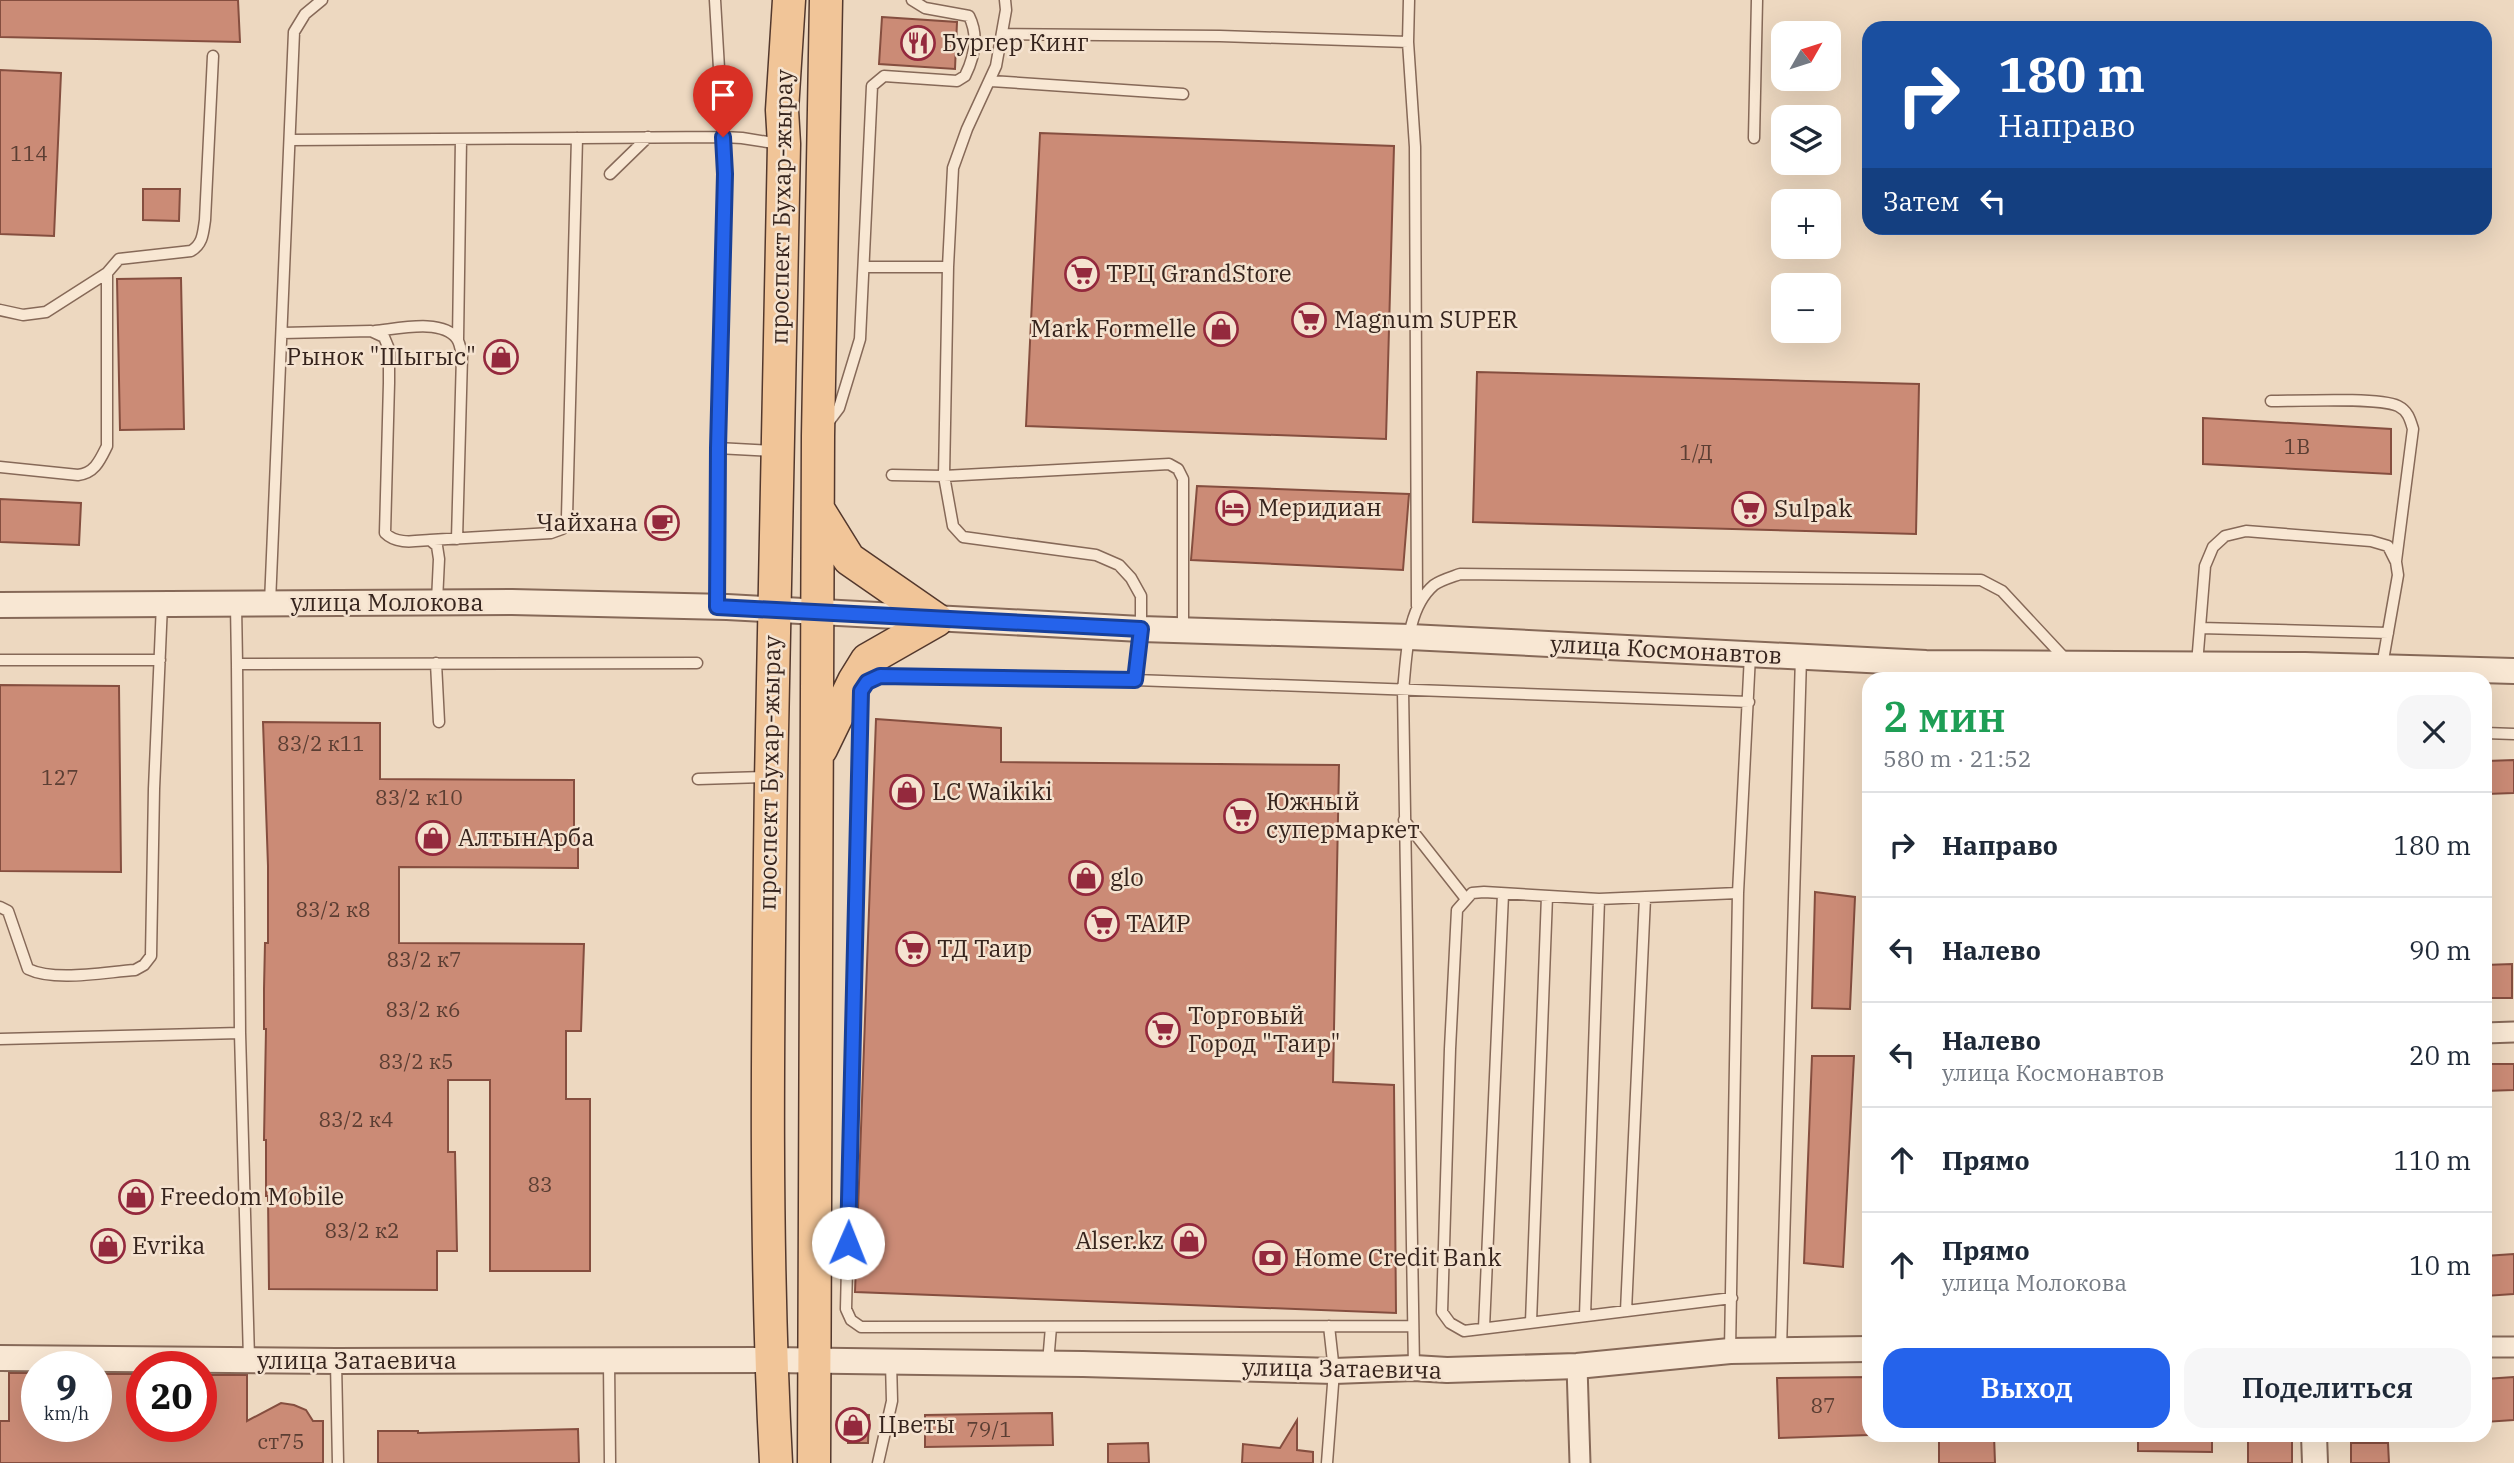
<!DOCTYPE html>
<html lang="ru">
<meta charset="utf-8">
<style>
body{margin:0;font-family:"IBM Plex Serif",serif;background:#f6f6f7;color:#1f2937;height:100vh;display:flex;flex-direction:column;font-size:26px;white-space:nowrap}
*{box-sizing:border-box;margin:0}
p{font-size:23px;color:#747a83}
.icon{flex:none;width:38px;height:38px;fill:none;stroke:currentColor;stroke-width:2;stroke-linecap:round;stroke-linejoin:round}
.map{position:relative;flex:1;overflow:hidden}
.drawer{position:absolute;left:1862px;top:672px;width:630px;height:770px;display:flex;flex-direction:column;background:#fff;border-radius:21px;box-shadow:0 7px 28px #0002}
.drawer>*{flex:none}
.top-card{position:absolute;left:1862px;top:21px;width:630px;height:214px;border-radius:21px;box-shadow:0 7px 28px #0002;background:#1a4fa0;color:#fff;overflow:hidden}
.needle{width:46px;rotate:51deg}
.controls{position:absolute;left:1771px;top:21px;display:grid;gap:14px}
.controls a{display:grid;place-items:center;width:70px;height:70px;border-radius:14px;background:#fff;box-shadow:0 7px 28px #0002;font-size:35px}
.speed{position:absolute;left:21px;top:1351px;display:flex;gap:14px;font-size:35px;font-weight:700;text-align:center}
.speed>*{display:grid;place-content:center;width:91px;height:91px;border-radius:50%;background:#fff;box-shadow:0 7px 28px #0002;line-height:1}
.speed small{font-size:18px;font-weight:400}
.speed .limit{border:10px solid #d22;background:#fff;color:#111}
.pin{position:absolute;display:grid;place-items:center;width:60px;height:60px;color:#fff;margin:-72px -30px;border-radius:50% 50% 50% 0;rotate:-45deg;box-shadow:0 0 7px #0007}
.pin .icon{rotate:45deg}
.me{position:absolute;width:77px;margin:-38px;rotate:1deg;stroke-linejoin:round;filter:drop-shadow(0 0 5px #0008)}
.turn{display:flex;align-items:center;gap:24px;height:147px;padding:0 21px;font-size:32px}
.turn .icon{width:91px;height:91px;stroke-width:2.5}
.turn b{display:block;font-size:49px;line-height:60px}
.then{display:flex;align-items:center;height:66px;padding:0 21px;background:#0003;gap:14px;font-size:26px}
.round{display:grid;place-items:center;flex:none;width:74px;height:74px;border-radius:21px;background:#f6f6f7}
.head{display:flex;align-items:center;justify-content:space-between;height:119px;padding:0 21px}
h1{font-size:42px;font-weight:600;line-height:52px;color:#1e9e55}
.cta{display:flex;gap:14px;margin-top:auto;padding:14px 21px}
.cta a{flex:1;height:80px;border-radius:21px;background:#2563eb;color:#fff;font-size:28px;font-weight:600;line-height:80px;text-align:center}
.cta a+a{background:#f6f6f7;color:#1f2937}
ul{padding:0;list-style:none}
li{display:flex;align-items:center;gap:21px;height:105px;padding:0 21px;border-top:2px solid #e0e1e3}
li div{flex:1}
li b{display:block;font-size:26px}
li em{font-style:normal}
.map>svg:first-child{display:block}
</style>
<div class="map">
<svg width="2514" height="1463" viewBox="0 0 2514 1463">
<rect width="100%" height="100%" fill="#edd8c0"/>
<!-- building -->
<path fill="#cb8b76" stroke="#854e3f" stroke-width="2" d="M 0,0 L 238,0 L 240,42 L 0,37 Z
M 882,17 L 957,22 L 955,69 L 879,64 Z
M 0,70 L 61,73 L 54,236 L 0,234 Z
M 1040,133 L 1394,146 L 1386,439 L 1026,426 Z
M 143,189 L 180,189 L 179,221 L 143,220 Z
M 181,278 L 184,429 L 120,430 L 117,279 Z
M 1477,372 L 1919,384 L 1916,534 L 1473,522 Z
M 2203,418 L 2391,429 L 2391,474 L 2203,464 Z
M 1197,486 L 1409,494 L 1403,570 L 1191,560 Z
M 0,499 L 81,503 L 79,545 L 0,542 Z
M 0,685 L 119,686 L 121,872 L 0,871 Z
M 876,719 L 1001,728 L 1001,762 L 1339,765 L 1333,1082 L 1394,1085 L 1396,1313 L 855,1292 Z
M 263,722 L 380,723 L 380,779 L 574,780 L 574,836 L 578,836 L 578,868 L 399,867 L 399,943 L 584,944 L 581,1031 L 566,1031 L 566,1099 L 590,1099 L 590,1271 L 490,1271 L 490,1080 L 448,1080 L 448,1152 L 455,1152 L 457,1251 L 437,1251 L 437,1290 L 269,1289 L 268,1196 L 266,1196 L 266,1140 L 264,1140 L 266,1029 L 264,1029 L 264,989 L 265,943 L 268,943 L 268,866 Z
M 2514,760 L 2514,793 L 2487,794 L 2487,761 Z
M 1815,892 L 1855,897 L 1850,1009 L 1812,1008 Z
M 2512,964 L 2512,998 L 2485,998 L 2485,965 Z
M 1812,1056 L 1854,1056 L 1843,1267 L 1804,1263 Z
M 2485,1064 L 2514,1064 L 2514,1090 L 2485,1091 Z
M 2514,1254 L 2514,1294 L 2485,1296 L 2485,1256 Z
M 9,1373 L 37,1373 L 37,1426 L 96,1426 L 96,1374 L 142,1374 L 142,1426 L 201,1426 L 201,1375 L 247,1375 L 247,1421 L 281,1403 L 294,1405 L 306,1410 L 313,1421 L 323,1421 L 323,1463 L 0,1463 L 0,1421 L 9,1421 Z
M 1869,1377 L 1869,1435 L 1779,1438 L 1777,1378 Z
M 2514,1377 L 2514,1420 L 2485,1422 L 2485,1379 Z
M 1052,1413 L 1053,1445 L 925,1447 L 925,1415 Z
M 849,1414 L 869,1415 L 868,1443 L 848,1443 Z
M 1297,1420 L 1297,1450 L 1313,1452 L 1313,1463 L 1242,1463 L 1243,1444 L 1280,1448 Z
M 578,1429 L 579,1463 L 378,1463 L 378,1431 L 418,1431 L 418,1433 Z
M 1939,1435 L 1994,1435 L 1995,1463 L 1939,1463 Z
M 2138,1435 L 2212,1435 L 2212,1452 L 2138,1451 Z
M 2248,1435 L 2292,1435 L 2292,1463 L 2248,1463 Z
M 1148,1443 L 1149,1463 L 1108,1463 L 1108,1444 Z
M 2351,1443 L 2388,1443 L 2389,1463 L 2351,1463 Z"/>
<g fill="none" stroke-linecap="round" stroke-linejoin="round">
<!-- service casing -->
<g stroke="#866958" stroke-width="13">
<path id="service" d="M 715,0 L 723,137 L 742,138 L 780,144
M 1005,0 L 1006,10 L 996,66 L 967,129 L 953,168 L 948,267 L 944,476 L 953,526 L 963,537 L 1096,555 L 1119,565 L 1131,578 L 1141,596 L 1141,629 L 1135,680 L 880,676 L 867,682 L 861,691 L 846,1309 L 851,1320 L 861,1327 L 1413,1326
M 1409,0 L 1408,42 L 1415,147 L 1417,606
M 1002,34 L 1220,36 L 1408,42
M 991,81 L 1183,94
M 1754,138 L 1757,0
M 290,140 L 723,137 L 725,174 L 717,448 L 717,606
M 610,174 L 648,137
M 864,267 L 948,267
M 0,310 L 23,315 L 46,312 L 107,273
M 375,331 C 397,329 443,318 457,339 C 460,343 461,351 462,356 L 457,539
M 282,333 L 371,331 L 384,337 L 389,349 L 389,383 L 385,533 C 397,545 415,541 430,540 L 437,546 L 439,559 L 437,601
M 458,340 L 461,139
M 2271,401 C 2297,401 2379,397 2398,406 C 2408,411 2410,419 2413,429 L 2396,561
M 827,424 L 839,408 L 860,339 L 872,86 L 884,76 L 957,81 L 965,76 C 975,56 979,36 969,16 L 925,8 L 912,0
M 717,448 L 773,451
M 0,467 L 78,475 C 95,473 100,460 107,446 L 107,273 L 119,259 L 191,251 C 203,244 203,233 205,220 L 213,56
M 892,475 L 944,476 L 1169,464 L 1178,469 L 1183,479 L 1183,631
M 430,540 L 551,533 L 562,529 L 567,517 L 577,138
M 270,603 L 294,32 L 305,14 L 322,0
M 236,605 L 237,664
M 2200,628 L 2388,633
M 0,660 L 160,660
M 436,663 L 439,722
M 2197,664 L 2205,566 L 2213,547 L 2225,536 L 2246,531 L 2371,541 L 2388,546 L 2396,562 L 2398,575 L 2382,666
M 1135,680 L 1749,702
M 2485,733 L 2514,734
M 698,779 L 767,777
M 1404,820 L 1466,899
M 0,907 L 8,911 L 28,969 C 55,982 105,972 135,970 L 144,965 L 151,956 L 154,789 L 162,604
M 0,1039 L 240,1033
M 1732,1298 L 1464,1331 L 1450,1323 L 1442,1312 L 1450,1049 L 1457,910 L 1472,893 L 1484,892 L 1599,899 L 1738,893
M 1626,1311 L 1645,898
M 1585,1316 L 1599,899
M 1531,1322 L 1547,896
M 1484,1328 L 1503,894
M 1781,1349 L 1801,657
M 1730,1350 L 1738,893 L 1750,655
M 249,1359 L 240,1033 L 237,664 L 697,663
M 336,1362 L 338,1463
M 609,1362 L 610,1463
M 1048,1363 L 1051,1327
M 1414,1368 L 1403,690 C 1407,656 1406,609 1434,585 C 1441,580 1452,577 1460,574 L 1981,580 L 2002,591 L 2070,664 L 2077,679
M 878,1463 L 892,1401 L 891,1362
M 1327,1463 L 1334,1371 L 1329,1326"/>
</g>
<!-- minor casing -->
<g stroke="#866958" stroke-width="23">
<path id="minor" d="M 2485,1033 L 2514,1032
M 2485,1347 L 2514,1347
M 1577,1366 L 1580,1463"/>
</g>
<!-- tertiary casing -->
<g stroke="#866958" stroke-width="28">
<path id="tertiary" d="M 0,605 L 512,602 L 727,607 L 1141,629 L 1410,637 L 1926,663 L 2305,665 L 2514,671
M 0,1358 L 336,1361 L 771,1360 L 1083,1364 L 1334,1371 L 1414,1368 L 1447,1370 L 1577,1366 L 1730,1351 L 1869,1349
M 2314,1435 L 2315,1463"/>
</g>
<!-- primary casing -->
<g stroke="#53382d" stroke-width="35">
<path id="primary" d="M 818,509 L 849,559 L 937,620 L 867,660 L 854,681 L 821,749
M 776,1463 C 764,1236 768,1008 771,780 C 774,568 779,356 784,144 L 782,110 L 789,0
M 814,1463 L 818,436 L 826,0"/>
</g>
<!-- service -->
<use href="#service" stroke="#f8e7d3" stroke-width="10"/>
<!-- minor -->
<use href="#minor" stroke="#f8e7d3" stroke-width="19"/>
<!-- tertiary -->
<use href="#tertiary" stroke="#f8e7d3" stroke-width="24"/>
<!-- primary -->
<use href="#primary" stroke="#f1c598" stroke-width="32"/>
</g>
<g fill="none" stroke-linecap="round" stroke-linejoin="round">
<!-- route casing -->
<g stroke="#184099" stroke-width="18">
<path id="route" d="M 723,137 L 725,174 L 718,448 L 717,607 L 1141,629 L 1135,680 L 880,676 L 867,682 L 861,691 L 848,1243"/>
</g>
<!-- route -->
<use href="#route" stroke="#2563eb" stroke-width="12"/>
</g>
<!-- icons -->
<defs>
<g id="restaurant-ring" transform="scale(1.75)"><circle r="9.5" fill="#f5e3d0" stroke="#94293d" stroke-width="1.5"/><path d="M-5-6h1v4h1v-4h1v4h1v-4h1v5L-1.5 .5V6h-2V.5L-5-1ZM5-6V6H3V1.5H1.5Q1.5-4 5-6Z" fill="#94293d"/></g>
<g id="supermarket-ring" transform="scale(1.75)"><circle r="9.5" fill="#f5e3d0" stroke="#94293d" stroke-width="1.5"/><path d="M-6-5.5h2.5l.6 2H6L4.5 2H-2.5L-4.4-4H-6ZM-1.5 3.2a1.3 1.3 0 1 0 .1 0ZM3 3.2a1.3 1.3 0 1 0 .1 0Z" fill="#94293d"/></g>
<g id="shop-ring" transform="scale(1.75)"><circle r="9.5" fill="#f5e3d0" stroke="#94293d" stroke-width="1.5"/><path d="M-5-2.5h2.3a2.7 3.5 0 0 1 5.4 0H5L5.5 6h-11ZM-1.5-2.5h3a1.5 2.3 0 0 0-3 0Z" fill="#94293d"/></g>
<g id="hotel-ring" transform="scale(1.75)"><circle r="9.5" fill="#f5e3d0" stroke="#94293d" stroke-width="1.5"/><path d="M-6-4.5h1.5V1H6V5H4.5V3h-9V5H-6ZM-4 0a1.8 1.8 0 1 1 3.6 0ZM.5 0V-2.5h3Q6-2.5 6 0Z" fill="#94293d"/></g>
<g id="cafe-ring" transform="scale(1.75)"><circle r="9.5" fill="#f5e3d0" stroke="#94293d" stroke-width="1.5"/><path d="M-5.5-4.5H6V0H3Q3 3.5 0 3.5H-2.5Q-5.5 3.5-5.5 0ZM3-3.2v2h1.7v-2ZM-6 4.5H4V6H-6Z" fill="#94293d"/></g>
<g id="bank-ring" transform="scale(1.75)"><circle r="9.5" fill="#f5e3d0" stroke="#94293d" stroke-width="1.5"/><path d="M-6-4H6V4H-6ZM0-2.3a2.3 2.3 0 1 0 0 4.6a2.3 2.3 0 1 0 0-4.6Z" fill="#94293d"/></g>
</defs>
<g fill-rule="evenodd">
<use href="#restaurant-ring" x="918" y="43"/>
<use href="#supermarket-ring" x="1082" y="274"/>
<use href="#supermarket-ring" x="1309" y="320"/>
<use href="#shop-ring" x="1221" y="329"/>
<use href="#shop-ring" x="501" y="357"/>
<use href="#hotel-ring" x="1233" y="508"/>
<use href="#supermarket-ring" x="1749" y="509"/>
<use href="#cafe-ring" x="662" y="523"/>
<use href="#shop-ring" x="907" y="792"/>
<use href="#supermarket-ring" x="1241" y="816"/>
<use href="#shop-ring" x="433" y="838"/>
<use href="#shop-ring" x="1086" y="878"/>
<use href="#supermarket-ring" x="1102" y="924"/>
<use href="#supermarket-ring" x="913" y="949"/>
<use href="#supermarket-ring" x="1163" y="1030"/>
<use href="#shop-ring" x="136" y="1197"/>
<use href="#shop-ring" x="1189" y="1241"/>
<use href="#shop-ring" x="108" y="1246"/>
<use href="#bank-ring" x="1270" y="1258"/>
<use href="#shop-ring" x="853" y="1425"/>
</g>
<g text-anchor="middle" stroke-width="5" stroke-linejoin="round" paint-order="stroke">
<!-- number labels -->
<g font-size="21" fill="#5b3e33">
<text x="29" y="161">114</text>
<text x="2297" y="454">1В</text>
<text x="1696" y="460">1/Д</text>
<text x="321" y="751">83/2 к11</text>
<text x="60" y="785">127</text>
<text x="419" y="805">83/2 к10</text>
<text x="333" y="917">83/2 к8</text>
<text x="424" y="967">83/2 к7</text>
<text x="423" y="1017">83/2 к6</text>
<text x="416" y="1069">83/2 к5</text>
<text x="356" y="1127">83/2 к4</text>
<text x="540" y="1192">83</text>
<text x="362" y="1238">83/2 к2</text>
<text x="1823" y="1413">87</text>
<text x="989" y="1437">79/1</text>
<text x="281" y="1449">ст75</text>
</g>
<!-- poi labels -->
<g font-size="24" fill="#36241d" stroke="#f5e3d0" text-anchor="start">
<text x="942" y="51">Бургер Кинг</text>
<text x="1106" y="282">ТРЦ GrandStore</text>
<text x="1334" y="328">Magnum SUPER</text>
<text x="1196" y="337" text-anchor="end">Mark Formelle</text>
<text x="476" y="365" text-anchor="end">Рынок "Шыгыс"</text>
<text x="1258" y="516">Меридиан</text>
<text x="1774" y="517">Sulpak</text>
<text x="638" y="531" text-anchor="end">Чайхана</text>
<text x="932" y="800">LC Waikiki</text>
<text x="1266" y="810">Южный<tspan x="1266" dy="28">супермаркет</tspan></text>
<text x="458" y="846">АлтынАрба</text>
<text x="1110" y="886">glo</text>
<text x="1126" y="932">ТАИР</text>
<text x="937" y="957">ТД Таир</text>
<text x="1188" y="1024">Торговый<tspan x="1188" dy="28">Город "Таир"</tspan></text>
<text x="160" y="1205">Freedom Mobile</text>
<text x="1164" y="1249" text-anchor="end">Alser.kz</text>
<text x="132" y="1254">Evrika</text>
<text x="1294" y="1266">Home Credit Bank</text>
<text x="878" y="1433">Цветы</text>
</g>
<!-- street labels -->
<g font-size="24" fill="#36241d" stroke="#f5e3d0">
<text transform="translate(782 207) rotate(-89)" y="8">проспект Бухар-жырау</text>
<text x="387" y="611">улица Молокова</text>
<text transform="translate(1666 650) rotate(3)" y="8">улица Космонавтов</text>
<text transform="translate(770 773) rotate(-89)" y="8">проспект Бухар-жырау</text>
<text x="357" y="1369">улица Затаевича</text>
<text transform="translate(1342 1369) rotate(1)" y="8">улица Затаевича</text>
</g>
</g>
</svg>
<div class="controls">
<a><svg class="needle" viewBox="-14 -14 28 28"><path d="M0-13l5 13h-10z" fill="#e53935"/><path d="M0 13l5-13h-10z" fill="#747a83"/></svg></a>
<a><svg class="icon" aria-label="layers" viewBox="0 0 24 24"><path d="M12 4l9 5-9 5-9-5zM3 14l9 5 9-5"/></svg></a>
<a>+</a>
<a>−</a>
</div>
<div class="speed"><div>9<small>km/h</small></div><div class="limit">20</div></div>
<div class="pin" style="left:723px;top:137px;background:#d93025"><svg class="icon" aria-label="arrive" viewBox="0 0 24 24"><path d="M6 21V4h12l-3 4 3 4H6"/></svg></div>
<svg class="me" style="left:848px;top:1243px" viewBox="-20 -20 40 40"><circle r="19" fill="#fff"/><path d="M0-13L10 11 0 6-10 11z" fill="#2563eb"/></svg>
<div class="top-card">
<div class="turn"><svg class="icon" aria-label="right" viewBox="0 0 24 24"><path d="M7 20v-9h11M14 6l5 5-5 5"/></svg><div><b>180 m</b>Направо</div></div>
<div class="then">Затем<svg class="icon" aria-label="left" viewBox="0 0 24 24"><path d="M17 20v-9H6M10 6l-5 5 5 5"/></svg></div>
</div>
<section class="drawer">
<div class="head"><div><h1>2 мин</h1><p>580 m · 21:52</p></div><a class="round"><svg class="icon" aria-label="close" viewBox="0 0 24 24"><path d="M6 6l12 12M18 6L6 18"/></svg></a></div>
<ul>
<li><svg class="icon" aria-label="right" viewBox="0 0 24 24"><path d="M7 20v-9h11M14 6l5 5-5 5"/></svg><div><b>Направо</b></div><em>180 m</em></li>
<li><svg class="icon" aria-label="left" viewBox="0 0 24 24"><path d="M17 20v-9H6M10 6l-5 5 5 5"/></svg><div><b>Налево</b></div><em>90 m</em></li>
<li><svg class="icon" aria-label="left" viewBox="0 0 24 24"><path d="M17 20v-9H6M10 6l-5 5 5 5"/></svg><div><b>Налево</b><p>улица Космонавтов</p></div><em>20 m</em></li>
<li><svg class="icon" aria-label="ahead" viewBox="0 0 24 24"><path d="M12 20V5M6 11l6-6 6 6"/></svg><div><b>Прямо</b></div><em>110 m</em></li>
<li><svg class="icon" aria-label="ahead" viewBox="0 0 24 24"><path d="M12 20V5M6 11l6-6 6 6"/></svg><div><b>Прямо</b><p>улица Молокова</p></div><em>10 m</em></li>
</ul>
<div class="cta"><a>Выход</a><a>Поделиться</a></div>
</section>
</div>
